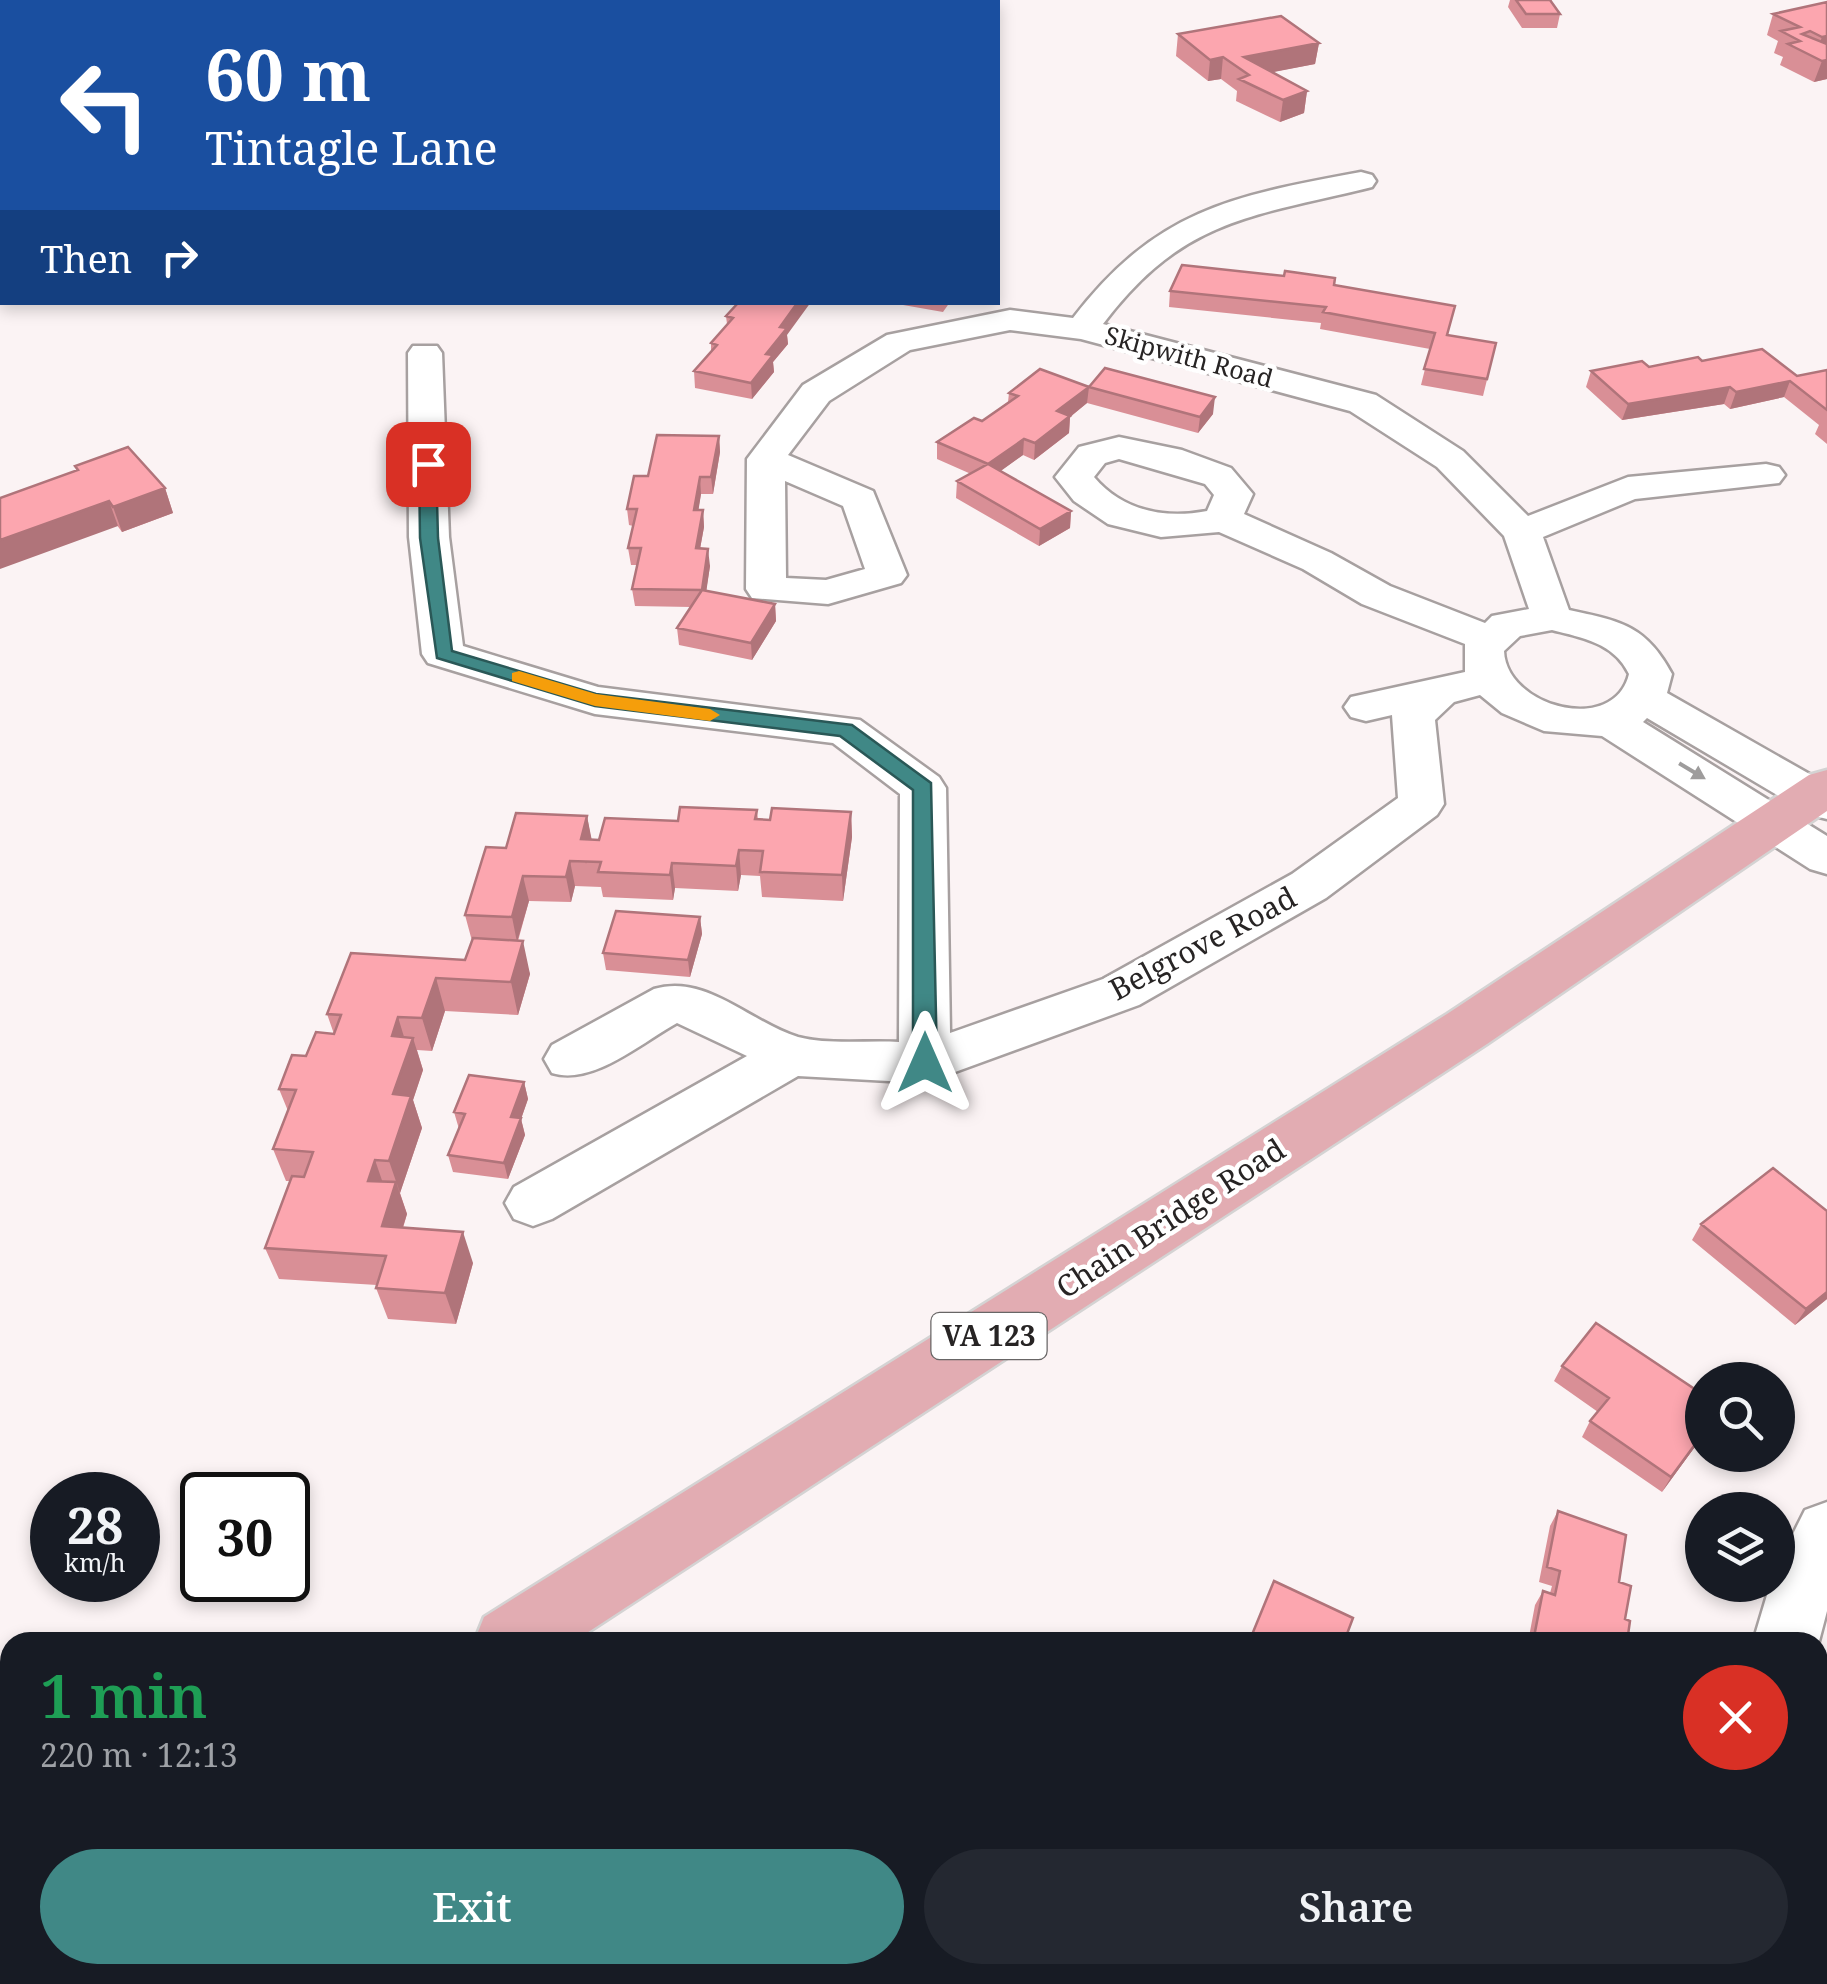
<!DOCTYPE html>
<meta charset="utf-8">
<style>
body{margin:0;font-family:"Noto Serif",serif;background:#242831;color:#f1f3f6;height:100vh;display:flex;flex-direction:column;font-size:38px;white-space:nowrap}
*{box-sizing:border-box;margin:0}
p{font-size:32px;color:#9ea1a6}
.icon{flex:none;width:55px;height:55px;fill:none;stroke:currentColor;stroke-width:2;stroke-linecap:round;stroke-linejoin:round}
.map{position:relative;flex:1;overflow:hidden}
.details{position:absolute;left:0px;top:1632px;width:1828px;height:352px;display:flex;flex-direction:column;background:#171b24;border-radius:30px 30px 0 0;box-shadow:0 5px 15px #0003}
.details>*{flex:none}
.guide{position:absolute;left:0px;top:0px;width:1000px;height:305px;box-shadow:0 5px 15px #0003;background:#1a4fa0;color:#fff;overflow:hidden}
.tools{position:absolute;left:1685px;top:1362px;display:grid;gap:20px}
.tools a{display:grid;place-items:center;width:110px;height:110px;border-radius:50%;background:#171b24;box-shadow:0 5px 15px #0003;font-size:50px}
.speed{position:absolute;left:30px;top:1472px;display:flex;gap:20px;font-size:50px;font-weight:700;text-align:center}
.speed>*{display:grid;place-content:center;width:130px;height:130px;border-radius:50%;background:#171b24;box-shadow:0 5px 15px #0003;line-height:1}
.speed small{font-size:25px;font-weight:400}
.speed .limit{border:5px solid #111;border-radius:15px;background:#fff;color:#111}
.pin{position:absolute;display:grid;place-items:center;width:85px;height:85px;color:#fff;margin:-42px;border-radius:20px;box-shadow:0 5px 15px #0006}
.me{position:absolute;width:110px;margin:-55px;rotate:0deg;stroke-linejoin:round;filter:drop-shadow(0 0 8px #0008)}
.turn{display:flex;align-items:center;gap:35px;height:210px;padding:0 40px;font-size:45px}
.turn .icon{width:130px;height:130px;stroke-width:2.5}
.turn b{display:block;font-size:70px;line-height:85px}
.then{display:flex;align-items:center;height:95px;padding:0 40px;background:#0003;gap:20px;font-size:38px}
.round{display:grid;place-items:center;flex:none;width:105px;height:105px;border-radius:52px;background:#242831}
.overview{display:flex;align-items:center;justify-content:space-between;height:170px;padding:0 40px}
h1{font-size:60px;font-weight:600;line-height:75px;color:#1e9e55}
.action{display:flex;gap:20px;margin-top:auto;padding:20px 40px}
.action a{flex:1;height:115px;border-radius:60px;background:#408886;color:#fff;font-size:40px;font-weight:600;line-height:115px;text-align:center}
.action a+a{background:#242831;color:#f1f3f6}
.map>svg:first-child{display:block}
</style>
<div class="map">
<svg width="1827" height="1984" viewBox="0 0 1827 1984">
<rect width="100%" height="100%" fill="#fbf3f4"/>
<!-- water -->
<path fill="#e47d8b" d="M 137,0 L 824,0 L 127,2 Z"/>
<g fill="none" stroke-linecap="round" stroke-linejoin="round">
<!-- street casing -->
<g stroke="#a7a0a0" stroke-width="5">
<path id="street" d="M 1361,172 L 1372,175 L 1376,181 L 1372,187 C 1252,217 1184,217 1103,324 L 1376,395 L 1463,451 L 1528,516 L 1628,477 L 1766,464 L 1779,467 L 1785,475 L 1779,483 L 1635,499 L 1543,537 L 1569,610 C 1620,621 1646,625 1672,674 L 1667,693 L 1827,784 L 1827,819 L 1811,815 L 1647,718 L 1643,722 L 1827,836 L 1827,874 L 1810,869 L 1602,736 L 1544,731 L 1502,713 L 1480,695 L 1454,702 L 1435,720 L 1444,804 L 1437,815 L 1326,898 L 1139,1005 L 925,1083 L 798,1076 L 552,1219 L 533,1226 L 514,1219 L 505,1203 L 514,1187 L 747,1056 L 677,1023 C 641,1043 592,1086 552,1073 L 544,1059 L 552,1045 L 654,989 C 706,973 751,1023 798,1037 C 828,1045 868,1040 899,1042 L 900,794 L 833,743 L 595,714 L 428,663 L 422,654 L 409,537 L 408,353 L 413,346 L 437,346 L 442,353 L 449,537 L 463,646 L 598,687 L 860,720 L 939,777 L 946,788 L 950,1033 L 1103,979 L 1292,874 L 1398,798 L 1392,715 L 1366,721 L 1351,717 L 1344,707 L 1351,697 L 1465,672 L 1465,644 L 1362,604 L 1303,569 L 1219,532 L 1161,537 L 1108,524 L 1074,501 L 1055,477 L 1079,447 L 1119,437 L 1182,450 L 1231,468 L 1253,494 L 1244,514 L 1331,553 L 1390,586 L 1485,623 L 1492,616 L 1529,609 L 1504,536 L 1437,467 L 1350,411 L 1081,339 L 1010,330 L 910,350 L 829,401 L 788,455 L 873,491 L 907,575 L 901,583 L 828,604 L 752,598 L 746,589 L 747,459 L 803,385 L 887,335 L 1010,310 L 1073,318 C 1157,209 1232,196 1361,172 ZM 1119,459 L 1205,484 L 1214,495 L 1207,511 C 1164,519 1123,511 1094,477 L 1105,463 ZM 785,481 L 843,506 L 865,569 L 826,580 L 786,578 ZM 1552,630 C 1583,638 1614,643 1629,674 C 1614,736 1506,707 1504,651 L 1520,636 Z
M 1827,1502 L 1827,1611 L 1818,1645 L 1753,1642 L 1770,1585 L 1778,1585 L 1778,1564 L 1805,1510 Z
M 1818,1927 L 1827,1931 L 1827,1984 L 1788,1984 L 1785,1975 L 1818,1975 Z"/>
</g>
<!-- primary casing -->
<g stroke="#d4d3d3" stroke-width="5">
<path id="primary" d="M 1827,770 L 1827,811 L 1487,1044 L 573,1642 L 474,1642 L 484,1617 L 1447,1014 L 1809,775 Z
M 10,1923 L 10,1975 L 45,1975 L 42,1984 L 0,1984 L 0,1927 Z"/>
</g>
<!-- street -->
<use href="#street" fill="#fff" fill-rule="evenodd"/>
<!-- primary -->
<use href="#primary" fill="#e2acb2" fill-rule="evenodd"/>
</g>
<!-- wall -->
<path fill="#d98f96" d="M 1510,0 L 1552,0 L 1551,1 L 1560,14 L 1557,28 L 1522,28 L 1508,7 Z
M 1827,2 L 1827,79 L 1814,82 L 1780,65 L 1783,57 L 1774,53 L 1778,41 L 1767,35 L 1773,14 Z
M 1178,34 L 1319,43 L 1315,64 L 1272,72 L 1307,91 L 1304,113 L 1280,122 L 1236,101 L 1237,91 L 1221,79 L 1208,81 L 1176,56 Z
M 1334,285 L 1448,335 L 1496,343 L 1483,396 L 1421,385 L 1430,349 L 1320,329 L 1321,323 L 1169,307 L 1170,291 Z
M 886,302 L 950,302 L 943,312 Z
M 726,316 L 787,335 L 788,344 L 773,362 L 774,372 L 752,399 L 695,388 L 694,371 L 711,351 L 711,343 L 727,324 Z
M 1702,361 L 1797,376 L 1827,370 L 1827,444 L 1815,434 L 1819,425 L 1784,397 L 1730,409 L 1724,404 L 1622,420 L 1586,387 L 1591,371 L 1649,367 Z
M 1089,387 L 1213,414 L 1198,433 L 1087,403 L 1070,417 L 1069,433 L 1034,460 L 1023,455 L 1000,471 L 1071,511 L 1070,528 L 1039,546 L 956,498 L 957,481 L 971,474 L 937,459 L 937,442 L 982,421 L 1008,402 L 1009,393 Z
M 719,436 L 720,452 L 713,494 L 701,494 L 698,510 L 703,510 L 704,527 L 700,549 L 710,566 L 706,591 L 775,604 L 776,621 L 752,660 L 679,645 L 677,628 L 691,607 L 635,606 L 632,589 L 638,565 L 631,565 L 628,548 L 633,526 L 629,525 L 627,509 L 648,476 Z
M 75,466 L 165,488 L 173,513 L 122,532 L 77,471 Z
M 757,810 L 758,820 L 770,820 L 851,812 L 852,837 L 843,901 L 762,897 L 760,876 L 741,875 L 738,891 L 675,888 L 673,900 L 603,897 L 601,887 L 575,886 L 571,902 L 529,901 L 518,941 L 530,974 L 518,1015 L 445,1011 L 432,1051 L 417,1050 L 423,1070 L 413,1100 L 422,1128 L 400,1193 L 407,1214 L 403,1228 L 473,1263 L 456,1324 L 388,1319 L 376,1288 L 377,1285 L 279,1279 L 265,1248 L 291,1181 L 286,1181 L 273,1149 L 288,1111 L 279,1089 L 306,1056 L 334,1034 L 327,1014 L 465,960 L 472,941 L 465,915 L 506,848 L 587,816 L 591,839 L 599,840 L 678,821 Z
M 700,917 L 702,934 L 690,977 L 606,970 L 603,953 Z
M 524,1082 L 528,1099 L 521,1119 L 525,1135 L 508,1179 L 453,1172 L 448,1155 L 459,1129 L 454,1112 Z
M 1827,1211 L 1827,1299 L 1795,1325 L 1692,1240 L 1701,1224 Z
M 1562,1366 L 1702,1437 L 1662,1492 L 1582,1437 L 1590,1421 L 1598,1412 L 1554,1381 Z
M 1558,1511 L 1619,1582 L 1625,1619 L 1627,1642 L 1528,1642 L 1535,1605 L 1543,1591 L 1550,1593 L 1552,1586 L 1539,1582 L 1550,1526 Z
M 1552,1975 L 1660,1975 L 1663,1984 L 1554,1984 Z"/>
<!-- shaded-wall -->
<path fill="#b0747a" d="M 1827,36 L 1827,55 L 1814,58 L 1822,37 Z
M 1319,43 L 1315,64 L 1249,77 L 1244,57 Z
M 1223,57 L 1221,79 L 1208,81 L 1210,60 Z
M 1827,60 L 1827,79 L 1814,82 L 1822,61 Z
M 1307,91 L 1304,113 L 1280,122 L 1283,100 Z
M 798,302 L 811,302 L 787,335 L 788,344 L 773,362 L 774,372 L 752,399 L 751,383 L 780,327 Z
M 1790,381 L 1784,397 L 1730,409 L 1736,392 Z
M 1089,387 L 1087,403 L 1070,417 L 1069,433 L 1034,460 L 1035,443 L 1057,411 Z
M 1730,387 L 1724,404 L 1622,420 L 1628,404 Z
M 1215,397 L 1213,414 L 1198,433 L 1200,417 Z
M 719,436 L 720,452 L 713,494 L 711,477 Z
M 1024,439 L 1023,455 L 987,481 L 988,464 Z
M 700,477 L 701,494 L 696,526 L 694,510 Z
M 165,488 L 173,513 L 122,532 L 113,507 Z
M 109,501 L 118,526 L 0,569 L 0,540 Z
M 703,510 L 704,527 L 697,565 L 696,548 Z
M 1071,511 L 1070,528 L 1039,546 L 1040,529 Z
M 708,549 L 710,566 L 704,607 L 702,590 Z
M 775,604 L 776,621 L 752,660 L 751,643 Z
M 851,812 L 852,837 L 843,901 L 842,875 Z
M 587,816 L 592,841 L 586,864 L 581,839 Z
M 739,850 L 741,875 L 738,891 L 736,866 Z
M 570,861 L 575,886 L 571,902 L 566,877 Z
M 672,863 L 675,888 L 673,900 L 670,875 Z
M 523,876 L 529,901 L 517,942 L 512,917 Z
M 700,917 L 702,934 L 690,977 L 688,960 Z
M 523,941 L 530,974 L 518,1015 L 511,982 Z
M 436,978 L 445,1011 L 432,1051 L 422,1018 Z
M 398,1017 L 408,1050 L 392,1036 Z
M 413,1038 L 423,1070 L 413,1100 L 422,1128 L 400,1193 L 389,1161 L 393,1094 Z
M 524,1082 L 528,1099 L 521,1119 L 525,1135 L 508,1179 L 504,1163 L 511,1117 Z
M 375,1160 L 386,1192 L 368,1181 Z
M 396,1182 L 407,1214 L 393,1258 L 382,1226 Z
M 463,1232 L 473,1263 L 456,1324 L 445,1293 Z
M 1827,1292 L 1827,1299 L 1795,1325 L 1806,1309 Z
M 1702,1435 L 1702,1437 L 1662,1492 L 1671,1477 Z"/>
<!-- building -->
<path fill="#fca6af" stroke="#b0747a" stroke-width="2.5" d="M 1516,0 L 1550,0 L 1560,14 L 1526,14 Z
M 1827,2 L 1827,36 L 1822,37 L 1810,31 L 1802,34 L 1827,44 L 1827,60 L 1822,61 L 1788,44 L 1800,41 L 1781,31 L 1800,27 L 1773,14 Z
M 1281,16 L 1319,43 L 1244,57 L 1307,91 L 1283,100 L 1239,79 L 1249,75 L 1223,57 L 1210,60 L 1178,34 Z
M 1182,265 L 1284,276 L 1285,271 L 1335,278 L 1334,285 L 1455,306 L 1447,335 L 1496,343 L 1487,379 L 1424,369 L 1435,333 L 1323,312 L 1326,307 L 1170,291 Z
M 739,302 L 798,302 L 780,327 L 787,328 L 766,354 L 773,355 L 751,383 L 694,371 L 717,345 L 711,343 L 733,318 L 726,316 Z
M 1762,349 L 1797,376 L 1827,370 L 1827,410 L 1790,381 L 1736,392 L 1730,387 L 1628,404 L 1591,371 L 1642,361 L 1649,367 L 1698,357 L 1702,361 Z
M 1105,368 L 1215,397 L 1200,417 L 1089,387 Z
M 1040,369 L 1089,387 L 1057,411 L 1070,416 L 1035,443 L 1024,439 L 988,464 L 937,442 L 974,418 L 982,421 L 1018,396 L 1009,393 Z
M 657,435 L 719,436 L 711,477 L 700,477 L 694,510 L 703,510 L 696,548 L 708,549 L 702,590 L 632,589 L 641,548 L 628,548 L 637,509 L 627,509 L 634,476 L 648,476 Z
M 128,447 L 165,488 L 113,507 L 109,501 L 0,540 L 0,498 L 78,470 L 75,466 Z
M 988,464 L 1071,511 L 1040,529 L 957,481 Z
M 702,590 L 775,604 L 751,643 L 677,628 Z
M 680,807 L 757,810 L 755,819 L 770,820 L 772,808 L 851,812 L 842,875 L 760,872 L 763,851 L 739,850 L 736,866 L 672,863 L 670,875 L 598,872 L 601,862 L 570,861 L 566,877 L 523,876 L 512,917 L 465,915 L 486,847 L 506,848 L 516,813 L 587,816 L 581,839 L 599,840 L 605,818 L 678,821 Z
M 616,911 L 700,917 L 688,960 L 603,953 Z
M 473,938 L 523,941 L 511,982 L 436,978 L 422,1018 L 398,1017 L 392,1036 L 413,1038 L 393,1094 L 411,1096 L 389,1161 L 375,1160 L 368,1181 L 396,1182 L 382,1226 L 463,1232 L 445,1293 L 376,1288 L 386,1256 L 265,1248 L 292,1176 L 304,1177 L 313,1152 L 273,1149 L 296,1090 L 279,1089 L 292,1055 L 306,1056 L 316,1032 L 334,1034 L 341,1015 L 327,1014 L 351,953 L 465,960 Z
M 469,1075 L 524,1082 L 511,1117 L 521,1118 L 504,1163 L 448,1155 L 465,1114 L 454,1112 Z
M 1773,1168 L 1827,1211 L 1827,1292 L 1806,1309 L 1701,1224 Z
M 1596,1323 L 1702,1394 L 1702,1435 L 1671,1477 L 1590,1421 L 1609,1398 L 1562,1366 Z
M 1558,1511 L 1626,1535 L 1619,1582 L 1631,1586 L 1625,1619 L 1630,1621 L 1627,1642 L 1533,1642 L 1543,1591 L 1555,1595 L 1560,1571 L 1547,1567 Z
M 1274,1581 L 1353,1618 L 1344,1642 L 1249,1642 Z
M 1564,1975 L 1660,1975 L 1663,1984 L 1566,1984 Z"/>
<!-- one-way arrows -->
<defs><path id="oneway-solid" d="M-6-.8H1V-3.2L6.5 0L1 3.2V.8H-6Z" transform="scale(2.5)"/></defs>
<use fill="#9e9c9c" href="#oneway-solid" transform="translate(1692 771) rotate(31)"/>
<!-- route -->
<path fill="#408886" stroke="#2a5857" stroke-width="2.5" d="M 428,458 L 436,464 L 438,538 L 452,651 L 596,694 L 852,725 L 931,783 L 937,1063 L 933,1070 L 925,1072 L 913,1063 L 913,790 L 840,736 L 595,706 L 437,658 L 420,538 L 419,464 Z"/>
<!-- slow -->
<path fill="#f59e0b" d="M 519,671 L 596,694 L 710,709 L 720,715 L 710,721 L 595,706 L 512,681 L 512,673 Z"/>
<g text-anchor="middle" stroke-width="9" stroke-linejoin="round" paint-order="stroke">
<!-- far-street labels -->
<g font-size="25" fill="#272424" stroke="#fff">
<text transform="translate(1189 357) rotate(15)" y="9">Skipwith Road</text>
</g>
<!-- shield labels -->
<rect fill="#fff" stroke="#686666" stroke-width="2.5" x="931.5" y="1313" width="115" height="46" rx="8"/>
<g font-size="28" font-weight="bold" fill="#272424">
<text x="989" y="1346">VA 123</text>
</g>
<!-- street labels -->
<g font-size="30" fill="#272424" stroke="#fff">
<text transform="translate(1203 944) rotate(-28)" y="10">Belgrove Road</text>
<text transform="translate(1171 1219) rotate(-33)" y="10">Chain Bridge Road</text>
</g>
</g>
</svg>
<div class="tools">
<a><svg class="icon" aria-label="search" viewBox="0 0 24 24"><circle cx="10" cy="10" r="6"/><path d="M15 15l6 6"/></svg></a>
<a><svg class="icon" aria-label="layers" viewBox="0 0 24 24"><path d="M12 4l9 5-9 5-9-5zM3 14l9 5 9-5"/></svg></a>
</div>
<div class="speed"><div>28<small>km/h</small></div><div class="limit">30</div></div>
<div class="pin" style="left:428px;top:464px;background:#d93025"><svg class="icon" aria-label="arrive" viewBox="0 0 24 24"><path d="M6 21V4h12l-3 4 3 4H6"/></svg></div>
<svg class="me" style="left:925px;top:1063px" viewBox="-20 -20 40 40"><path d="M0-17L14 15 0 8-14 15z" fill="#408886" stroke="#fff" stroke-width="4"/></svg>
<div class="guide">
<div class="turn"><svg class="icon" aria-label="left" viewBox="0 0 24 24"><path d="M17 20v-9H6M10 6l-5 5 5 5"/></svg><div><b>60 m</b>Tintagle Lane</div></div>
<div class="then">Then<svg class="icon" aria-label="right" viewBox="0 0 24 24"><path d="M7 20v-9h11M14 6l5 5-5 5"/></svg></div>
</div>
<section class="details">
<div class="overview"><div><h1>1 min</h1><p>220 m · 12:13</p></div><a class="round" style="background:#d93025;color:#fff"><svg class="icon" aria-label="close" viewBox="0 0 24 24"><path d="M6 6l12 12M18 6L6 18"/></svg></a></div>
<div class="action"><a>Exit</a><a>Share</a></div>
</section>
</div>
